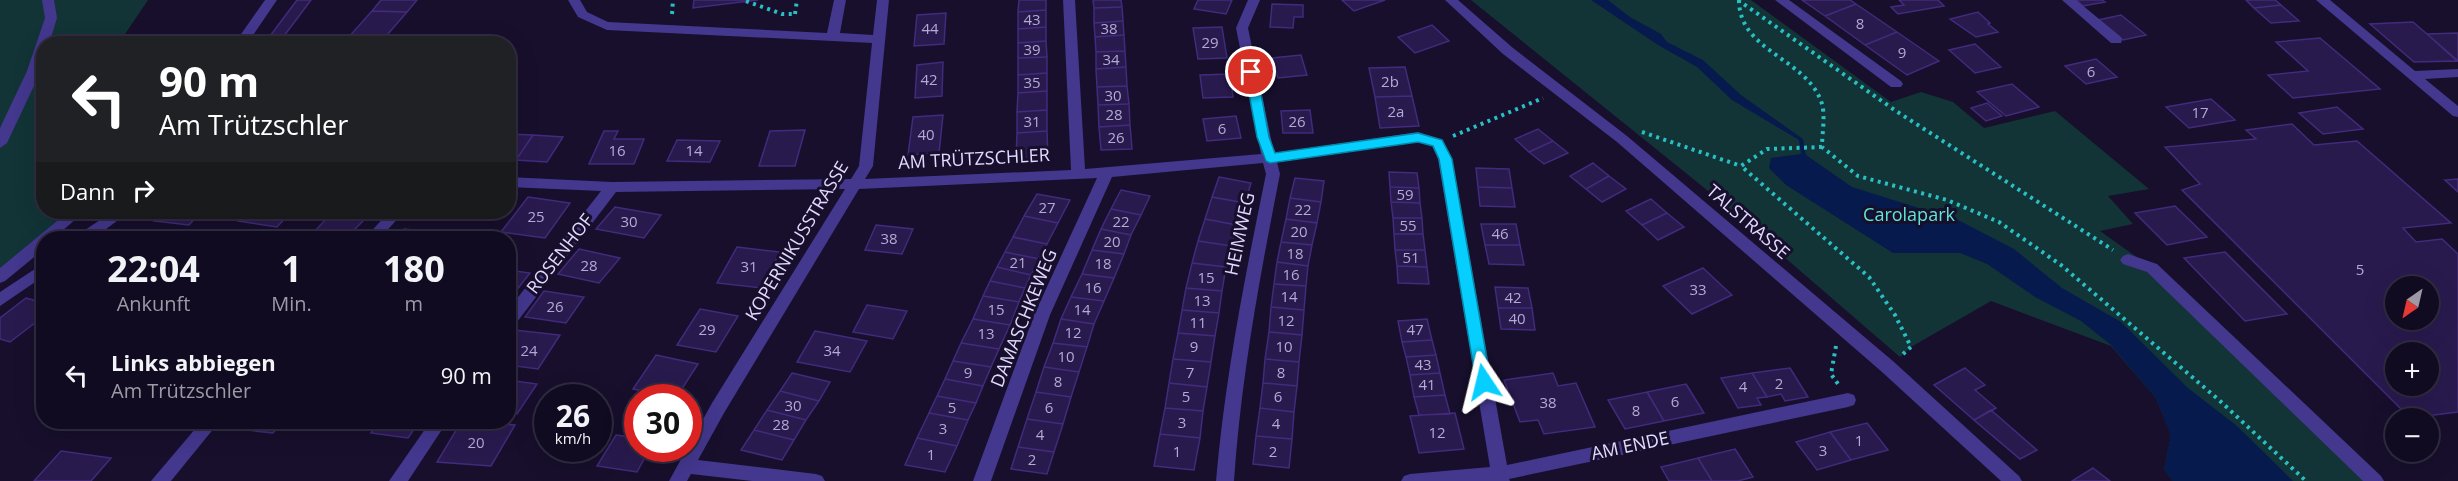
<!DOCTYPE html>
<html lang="de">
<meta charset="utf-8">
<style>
body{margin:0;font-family:"Open Sans",sans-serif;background:#1e192e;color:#f1f3f6;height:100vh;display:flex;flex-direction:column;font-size:22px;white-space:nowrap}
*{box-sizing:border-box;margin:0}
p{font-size:20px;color:#9c9ba5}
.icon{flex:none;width:33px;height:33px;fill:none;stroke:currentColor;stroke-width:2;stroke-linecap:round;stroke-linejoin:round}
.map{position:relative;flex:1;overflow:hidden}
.panel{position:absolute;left:36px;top:231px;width:480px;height:198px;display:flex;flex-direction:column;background:#110b21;border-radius:24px;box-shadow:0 6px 24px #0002,0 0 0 2px #302b3f}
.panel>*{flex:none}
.top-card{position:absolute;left:36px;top:36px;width:480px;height:183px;border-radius:24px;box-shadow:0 6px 24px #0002,0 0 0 2px #302b3f;background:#202124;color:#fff;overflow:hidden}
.needle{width:39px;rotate:214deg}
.tools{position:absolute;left:2385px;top:276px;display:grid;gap:12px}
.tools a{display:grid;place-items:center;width:54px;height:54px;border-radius:50%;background:#110b21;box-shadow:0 6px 24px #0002,0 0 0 2px #302b3f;font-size:30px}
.speed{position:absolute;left:534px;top:384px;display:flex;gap:12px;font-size:30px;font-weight:700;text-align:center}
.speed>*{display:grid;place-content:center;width:78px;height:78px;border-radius:50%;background:#110b21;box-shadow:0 6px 24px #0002,0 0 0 2px #302b3f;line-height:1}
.speed small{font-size:15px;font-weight:400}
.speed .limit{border:9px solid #d22;background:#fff;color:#111}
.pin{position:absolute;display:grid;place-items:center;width:51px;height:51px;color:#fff;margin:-26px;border:3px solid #fff;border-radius:50%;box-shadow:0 2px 6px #0007}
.me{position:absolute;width:66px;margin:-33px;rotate:350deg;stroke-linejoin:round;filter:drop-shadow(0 0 4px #0008)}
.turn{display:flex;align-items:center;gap:21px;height:126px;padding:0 24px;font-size:27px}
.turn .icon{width:78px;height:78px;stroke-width:2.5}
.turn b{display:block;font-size:42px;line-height:51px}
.then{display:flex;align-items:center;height:57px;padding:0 24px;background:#0003;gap:12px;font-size:22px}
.eta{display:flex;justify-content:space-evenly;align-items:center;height:102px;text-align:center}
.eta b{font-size:36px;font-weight:700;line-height:42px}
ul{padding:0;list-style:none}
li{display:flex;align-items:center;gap:18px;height:84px;padding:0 24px}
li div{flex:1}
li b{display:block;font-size:22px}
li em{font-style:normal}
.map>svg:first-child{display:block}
</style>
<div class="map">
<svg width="2458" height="481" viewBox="0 0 2458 481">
<rect width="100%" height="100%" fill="#170f2c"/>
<!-- green -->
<path fill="#123437" d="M 0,0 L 148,0 L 119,43 L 44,44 L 44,212 L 77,212 L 0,277 Z
M 1471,0 L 1751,0 L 1891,102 L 1921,92 L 1953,102 L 1984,128 L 2055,111 L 2149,189 L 2108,196 L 2133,224 L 2100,231 L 2152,268 L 2375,481 L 2173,481 L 2164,470 L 2171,435 L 2156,398 L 2111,346 L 1991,301 L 1911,347 L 1900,357 L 1702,186 Z"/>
<!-- water -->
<path fill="#071a4d" d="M 1591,0 L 1608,0 L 1630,17 L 1661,34 L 1667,42 L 1703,60 L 1741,95 L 1803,139 L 1806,155 L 1852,187 L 1960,221 L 2014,249 L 2062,288 L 2121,322 L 2188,388 L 2237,426 L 2293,481 L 2173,481 L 2164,470 L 2171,435 L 2156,398 L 2111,345 L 2081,321 L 2035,297 L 1987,264 L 1960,253 L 1893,253 L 1786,185 L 1769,168 L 1771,158 L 1801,154 L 1799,140 L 1732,100 L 1697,67 L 1658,45 Z"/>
<!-- building -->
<path fill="#291a4e" stroke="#422a7c" stroke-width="1.5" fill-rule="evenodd" d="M 297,0 L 311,0 L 278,44 L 264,44 Z
M 381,0 L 417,0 L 407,12 L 372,11 Z
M 694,0 L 758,0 L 693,8 Z
M 1019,0 L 1046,0 L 1046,10 L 1018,12 Z
M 1093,0 L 1121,0 L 1122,7 L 1094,8 Z
M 1198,0 L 1232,0 L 1226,14 L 1194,9 Z
M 1342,0 L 1385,0 L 1354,11 Z
M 1802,0 L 1850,0 L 1856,4 L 1825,16 Z
M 1899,0 L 1938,0 L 1944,6 L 1898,14 L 1891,7 L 1904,5 Z
M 2076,0 L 2102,0 L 2105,2 L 2083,6 Z
M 2246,0 L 2275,0 L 2281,5 L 2254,8 Z
M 1272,4 L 1303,5 L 1303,17 L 1294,17 L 1293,28 L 1270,27 Z
M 1856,4 L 1897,32 L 1865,45 L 1825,16 Z
M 2281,5 L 2299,21 L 2271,23 L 2254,8 Z
M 1122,7 L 1123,21 L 1094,23 L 1094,8 Z
M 1046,10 L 1046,27 L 1018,29 L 1018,12 Z
M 372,11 L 407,12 L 381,42 L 346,40 Z
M 1978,12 L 1990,23 L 1988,24 L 1998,32 L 1976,37 L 1950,19 Z
M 946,13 L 944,44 L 914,46 L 917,15 Z
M 2121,15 L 2146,35 L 2123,40 L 2098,20 Z
M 1123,21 L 1124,35 L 1095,37 L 1094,23 Z
M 2413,22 L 2427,34 L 2457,61 L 2414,62 L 2370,24 Z
M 1432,25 L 1449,41 L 1415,53 L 1398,37 Z
M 1046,27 L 1046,41 L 1018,43 L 1018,29 Z
M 1222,27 L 1227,58 L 1198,59 L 1193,28 Z
M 1897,32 L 1939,61 L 1907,75 L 1865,45 Z
M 2458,33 L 2458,61 L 2427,34 Z
M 1124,35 L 1125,51 L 1096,52 L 1095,37 Z
M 2320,38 L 2380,89 L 2293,98 L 2268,75 L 2308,71 L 2276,42 Z
M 178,39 L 207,39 L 203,44 L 174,44 Z
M 1046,41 L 1047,57 L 1018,58 L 1018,43 Z
M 1975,44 L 2001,67 L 1975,73 L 1949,50 Z
M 1125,51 L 1126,67 L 1096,69 L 1096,52 Z
M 1301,55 L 1307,75 L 1278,78 L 1272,58 Z
M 1047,57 L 1047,73 L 1018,75 L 1018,58 Z
M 2096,59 L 2117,77 L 2086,84 L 2065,66 Z
M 943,62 L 942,96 L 915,98 L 917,65 Z
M 1126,67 L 1127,86 L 1097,87 L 1096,69 Z
M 1405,67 L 1412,96 L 1375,97 L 1369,68 Z
M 1047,73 L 1047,91 L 1018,93 L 1018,75 Z
M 1230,74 L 1233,97 L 1203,98 L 1200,75 Z
M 2012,84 L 2039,107 L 2006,116 L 1977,92 Z
M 1127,86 L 1129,104 L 1098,105 L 1097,87 Z
M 1047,91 L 1047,110 L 1017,112 L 1018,93 Z
M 1412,96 L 1419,126 L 1380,128 L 1375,97 Z
M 2211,99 L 2235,120 L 2189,128 L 2166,107 Z
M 1987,103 L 2002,116 L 1986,121 L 1971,108 Z
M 1129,104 L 1130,125 L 1099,127 L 1098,105 Z
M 2337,107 L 2363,129 L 2323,134 L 2299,113 Z
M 1047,110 L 1047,131 L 1017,133 L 1017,112 Z
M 1310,110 L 1313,133 L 1283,133 L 1281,111 Z
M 943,115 L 939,153 L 908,155 L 913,117 Z
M 1236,116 L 1241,138 L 1207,141 L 1203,119 Z
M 2292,124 L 2314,145 L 2357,141 L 2451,223 L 2403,228 L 2416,242 L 2442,239 L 2458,254 L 2458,412 L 2410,418 L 2182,190 L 2200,184 L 2165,147 L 2256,139 L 2246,130 ZM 2396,286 L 2428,286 L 2428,320 L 2396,320 ZM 2396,352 L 2428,352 L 2428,386 L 2396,386 Z
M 1130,125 L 1132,149 L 1101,150 L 1099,127 Z
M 1538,129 L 1553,141 L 1529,152 L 1515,139 Z
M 805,130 L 795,166 L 759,166 L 770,131 Z
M 604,131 L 618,131 L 614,139 L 644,139 L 634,164 L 589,164 Z
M 1047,131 L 1048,157 L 1016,159 L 1017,133 Z
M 508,134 L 533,135 L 516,160 L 508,160 Z
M 533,135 L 563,137 L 547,162 L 516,160 Z
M 677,140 L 720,141 L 710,162 L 667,161 Z
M 1553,141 L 1568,153 L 1544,164 L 1529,152 Z
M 1593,163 L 1609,176 L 1586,189 L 1570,176 Z
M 1476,168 L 1509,169 L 1512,188 L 1478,187 Z
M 1389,172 L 1417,173 L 1419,188 L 1390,187 Z
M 1609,176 L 1626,189 L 1602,202 L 1586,189 Z
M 1219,177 L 1251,183 L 1245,203 L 1212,197 Z
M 1295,178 L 1324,181 L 1321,202 L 1290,198 Z
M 2458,179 L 2458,192 L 2445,180 Z
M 1390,187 L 1419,188 L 1420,203 L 1391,202 Z
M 1478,187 L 1512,188 L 1515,207 L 1480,206 Z
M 1121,190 L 1150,196 L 1141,215 L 1111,209 Z
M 1037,194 L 1070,200 L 1058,223 L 1024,216 Z
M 528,197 L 570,203 L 545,238 L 501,232 Z
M 1212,197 L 1245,203 L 1237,225 L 1205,219 Z
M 1290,198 L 1321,202 L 1317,223 L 1286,219 Z
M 1651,199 L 1667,213 L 1642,225 L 1626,211 Z
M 1391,202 L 1420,203 L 1422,218 L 1393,218 Z
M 2175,206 L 2207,237 L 2167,245 L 2135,213 Z
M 615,207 L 661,215 L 644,238 L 596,229 Z
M 1111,209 L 1141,215 L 1131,235 L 1101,229 Z
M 163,212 L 201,212 L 189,225 L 154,221 Z
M 247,212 L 291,212 L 277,227 L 238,221 Z
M 333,212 L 365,219 L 346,238 L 308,238 Z
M 1667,213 L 1684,227 L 1658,240 L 1642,225 Z
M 1024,216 L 1058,223 L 1047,244 L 1013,237 Z
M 1393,218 L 1422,218 L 1423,234 L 1394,234 Z
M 1205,219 L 1237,225 L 1232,246 L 1198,241 Z
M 1286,219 L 1317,223 L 1312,245 L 1281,242 Z
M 1481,224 L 1516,224 L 1520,245 L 1485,245 Z
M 876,225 L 913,229 L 902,254 L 865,250 Z
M 404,229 L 432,232 L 427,238 L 397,238 Z
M 1101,229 L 1131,235 L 1124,254 L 1092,250 Z
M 1394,234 L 1423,234 L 1425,250 L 1395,250 Z
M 1013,237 L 1047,244 L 1039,259 L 1005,252 Z
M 1198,241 L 1232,246 L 1226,267 L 1192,263 Z
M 1281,242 L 1312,245 L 1308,266 L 1277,262 Z
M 1485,245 L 1520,245 L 1524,265 L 1489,264 Z
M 737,247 L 780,252 L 762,288 L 717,283 Z
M 579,249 L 620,258 L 599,283 L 558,274 Z
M 1092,250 L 1124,254 L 1114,278 L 1082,274 Z
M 1395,250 L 1425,250 L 1427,267 L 1397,266 Z
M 1005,252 L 1039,259 L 1031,275 L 997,267 Z
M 2225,252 L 2287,314 L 2245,321 L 2184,258 Z
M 1277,262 L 1308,266 L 1306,286 L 1274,284 Z
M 1192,263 L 1226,267 L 1222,291 L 1186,288 Z
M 1397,266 L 1427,267 L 1429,284 L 1398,283 Z
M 997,267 L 1031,275 L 1025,288 L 990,281 Z
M 1703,268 L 1732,295 L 1692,314 L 1663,286 Z
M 508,270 L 530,273 L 508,301 Z
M 1082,274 L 1114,278 L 1104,301 L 1071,297 Z
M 990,281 L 1025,288 L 1019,302 L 983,296 Z
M 1274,284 L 1306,286 L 1304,310 L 1271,307 Z
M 1495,287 L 1528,288 L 1532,308 L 1498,308 Z
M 1186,288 L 1222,291 L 1219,313 L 1182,310 Z
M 544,291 L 584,297 L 566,323 L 525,317 Z
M 983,296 L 1019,302 L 1010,325 L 973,319 Z
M 1071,297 L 1104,301 L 1094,324 L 1061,319 Z
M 26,298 L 44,303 L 44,316 L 10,342 L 0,339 L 0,318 Z
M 867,305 L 907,311 L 893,339 L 853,332 Z
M 1271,307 L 1304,310 L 1302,335 L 1269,332 Z
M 1498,308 L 1532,308 L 1535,330 L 1501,329 Z
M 700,309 L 738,316 L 716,352 L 677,345 Z
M 1182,310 L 1219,313 L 1215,336 L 1178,333 Z
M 973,319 L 1010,325 L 999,349 L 961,343 Z
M 1061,319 L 1094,324 L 1087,347 L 1053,343 Z
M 1427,319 L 1432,340 L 1402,342 L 1398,321 Z
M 514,330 L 560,335 L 538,369 L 508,365 L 508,337 Z
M 815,331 L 867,341 L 850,372 L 797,362 Z
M 1269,332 L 1302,335 L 1299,362 L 1265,359 Z
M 1178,333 L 1215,336 L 1211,362 L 1173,359 Z
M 1432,340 L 1436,355 L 1406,357 L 1402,342 Z
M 961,343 L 999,349 L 991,367 L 953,361 Z
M 1053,343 L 1087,347 L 1079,372 L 1044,367 Z
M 656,355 L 698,364 L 676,398 L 633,389 Z
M 1436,355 L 1440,373 L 1410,375 L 1406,357 Z
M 1173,359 L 1211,362 L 1207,387 L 1169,383 Z
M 1265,359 L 1299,362 L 1297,386 L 1263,383 Z
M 953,361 L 991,367 L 983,386 L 945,379 Z
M 1044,367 L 1079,372 L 1071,397 L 1036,392 Z
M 1790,368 L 1808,397 L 1785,401 L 1781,394 L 1767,397 L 1752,373 Z
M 1965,368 L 1985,385 L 1975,390 L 1996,408 L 1974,420 L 1934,385 Z
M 792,373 L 830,382 L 819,401 L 780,391 Z
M 1440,373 L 1445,395 L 1414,397 L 1410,375 Z
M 1553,373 L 1558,386 L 1576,383 L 1595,427 L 1544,434 L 1538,420 L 1520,422 L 1504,380 Z
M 1752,373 L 1767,397 L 1757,398 L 1761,405 L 1738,408 L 1721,378 Z
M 945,379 L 983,386 L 976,403 L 937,396 Z
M 508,380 L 537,384 L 517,414 L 508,413 Z
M 1169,383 L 1207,387 L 1203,411 L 1165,408 Z
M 1263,383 L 1297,386 L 1294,412 L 1260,408 Z
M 1686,384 L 1704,413 L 1664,421 L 1647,392 Z
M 780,391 L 819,401 L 806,420 L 767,410 Z
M 1036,392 L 1071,397 L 1063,424 L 1027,419 Z
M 1647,392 L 1664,421 L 1625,429 L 1608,400 Z
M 1445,395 L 1450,414 L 1419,415 L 1414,397 Z
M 937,396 L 976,403 L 968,420 L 929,413 Z
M 1165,408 L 1203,411 L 1200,438 L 1160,434 Z
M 1260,408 L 1294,412 L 1292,439 L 1256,436 Z
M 767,410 L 806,420 L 794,440 L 754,430 Z
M 1991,410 L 2037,450 L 2020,459 L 1974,420 Z
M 929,413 L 968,420 L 957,446 L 917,438 Z
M 1455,413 L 1464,449 L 1419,453 L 1410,416 Z
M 1027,419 L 1063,424 L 1054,452 L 1018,447 Z
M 233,422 L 282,422 L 273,433 L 228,428 Z
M 379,422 L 419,422 L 408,438 L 371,433 Z
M 461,422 L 515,425 L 491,466 L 437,462 Z
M 1867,423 L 1888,450 L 1851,460 L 1830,432 Z
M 754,430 L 794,440 L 782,460 L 741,450 Z
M 1830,432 L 1851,460 L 1817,470 L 1796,442 Z
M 1160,434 L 1200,438 L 1194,470 L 1154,466 Z
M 616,435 L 638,438 L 638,448 L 650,448 L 637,472 L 597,466 Z
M 1256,436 L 1292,439 L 1289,468 L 1253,464 Z
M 917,438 L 957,446 L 945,472 L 905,465 Z
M 1018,447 L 1054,452 L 1047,474 L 1011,469 Z
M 1735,449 L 1753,477 L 1738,481 L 1712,481 L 1698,458 Z
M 61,451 L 111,458 L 91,481 L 34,481 Z
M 1698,458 L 1712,481 L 1669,481 L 1661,467 Z
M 2093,468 L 2110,481 L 2072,481 Z"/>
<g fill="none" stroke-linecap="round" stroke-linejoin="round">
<!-- path -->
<path stroke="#28c0c5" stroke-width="4" stroke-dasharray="3 4.5" stroke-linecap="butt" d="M 1738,0 L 1896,111 L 2113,250
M 1739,0 C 1739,51 1805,58 1821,101 C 1826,114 1822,133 1822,147 L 1858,176 L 1947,200 L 1999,222 L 2061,265 L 2219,400 L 2306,481
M 746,1 L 782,14 L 795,14
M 672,14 L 673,0
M 795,14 L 797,0
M 1642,132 L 1741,166
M 1453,136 L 1543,98
M 1822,147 L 1767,149 L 1741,166 L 1869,277 L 1895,315 L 1911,347 L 1902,355
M 1836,346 L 1831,374 L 1838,384"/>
<!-- minor -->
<path fill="#43378e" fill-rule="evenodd" d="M 42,0 L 54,0 L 57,18 L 49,44 L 44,44 L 44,62 L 41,71 L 7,143 L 0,148 L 0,128 L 27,71 L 45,18 Z
M 265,0 L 277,0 L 247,44 L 234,44 Z
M 568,0 L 580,0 L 587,12 L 608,22 L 827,33 L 834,0 L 846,0 L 840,33 L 873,35 L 877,0 L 889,0 L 873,166 L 865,179 L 1071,170 L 1063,0 L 1075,0 L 1085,169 L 1261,154 L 1236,28 L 1248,0 L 1260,0 L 1248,28 L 1274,153 L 1418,132 L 1443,140 L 1452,159 L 1507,465 L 1848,393 L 1854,395 L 1856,400 L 1854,405 L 1848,407 L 1509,479 L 1510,481 L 1401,481 L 1404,476 L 1410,474 L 1490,467 L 1438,159 L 1432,146 L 1418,142 L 1277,162 L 1280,174 C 1260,276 1241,377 1234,481 L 1216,481 C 1225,377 1245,276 1266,174 L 1263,163 L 1112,177 L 1050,315 L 991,481 L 973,481 L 1034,315 L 1097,178 L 859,189 L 724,413 L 698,460 L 816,474 L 822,476 L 825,481 L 752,481 L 691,474 L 687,481 L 669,481 L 712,403 L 845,189 L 616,192 L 514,326 L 508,328 L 508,310 L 601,191 L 508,187 L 508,177 L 612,182 L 851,179 L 859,166 L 872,43 L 607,30 L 578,17 Z
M 1445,0 L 1458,0 L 1513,48 L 1627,136 L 1894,362 L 2019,476 L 2022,481 L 2001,481 L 1882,372 L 1617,142 L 1503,54 Z
M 1775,0 L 1789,0 L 1901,81 L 1903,84 L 1901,87 L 1891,87 Z
M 2062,0 L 2076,0 L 2121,37 L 2122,40 L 2121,43 L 2111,43 Z
M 2316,0 L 2330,0 L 2415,71 L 2458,69 L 2458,77 L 2425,79 L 2458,106 L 2458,117 L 2453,116 Z
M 68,212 L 84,212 L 54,238 L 44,238 L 44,249 L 5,281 L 0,283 L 0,268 Z
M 112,212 L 129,212 L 94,238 L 77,238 L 79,234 Z
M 389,212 L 404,212 L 380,238 L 365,238 Z
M 2128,254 L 2157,264 L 2381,476 L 2384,481 L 2363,481 L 2147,272 L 2123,264 L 2120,260 L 2123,256 Z
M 44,263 L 44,276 L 0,306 L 0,292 Z
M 201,422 L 219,422 L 171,481 L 151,481 Z
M 430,422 L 447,422 L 408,481 L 389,481 Z"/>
</g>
<!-- route -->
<path fill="#06cfff" stroke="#0487a6" stroke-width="1.5" d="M 1251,68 L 1257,72 L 1269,137 L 1275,153 L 1418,133 L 1442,140 L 1452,159 L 1491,382 L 1489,386 L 1478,386 L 1476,382 L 1439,159 L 1433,146 L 1418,142 L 1270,163 L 1266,161 L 1257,137 L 1245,72 Z"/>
<g text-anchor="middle" stroke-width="6" stroke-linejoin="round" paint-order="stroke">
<!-- number labels -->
<g font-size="15" fill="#b4aad3">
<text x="1032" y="25">43</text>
<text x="1860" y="29">8</text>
<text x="930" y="34">44</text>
<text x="1109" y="34">38</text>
<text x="1210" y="48">29</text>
<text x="1032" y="55">39</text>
<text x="1902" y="58">9</text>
<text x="1111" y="65">34</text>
<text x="2091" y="77">6</text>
<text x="929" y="85">42</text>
<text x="1390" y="87">2b</text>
<text x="1032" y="88">35</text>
<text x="1113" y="101">30</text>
<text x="1396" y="117">2a</text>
<text x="2200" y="118">17</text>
<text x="1114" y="120">28</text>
<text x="1032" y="127">31</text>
<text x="1297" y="127">26</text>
<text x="1222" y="134">6</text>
<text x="926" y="140">40</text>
<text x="1116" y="143">26</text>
<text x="617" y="156">16</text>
<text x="694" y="156">14</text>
<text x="1405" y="200">59</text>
<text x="1047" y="213">27</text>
<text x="1303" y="215">22</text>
<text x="536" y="222">25</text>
<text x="629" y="227">30</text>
<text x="1121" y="227">22</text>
<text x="1408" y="231">55</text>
<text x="1299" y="237">20</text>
<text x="1500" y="239">46</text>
<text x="889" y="244">38</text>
<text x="1112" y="247">20</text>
<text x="1295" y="259">18</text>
<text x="1411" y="263">51</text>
<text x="1018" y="268">21</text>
<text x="1103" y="269">18</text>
<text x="589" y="271">28</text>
<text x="749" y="272">31</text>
<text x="2360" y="275">5</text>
<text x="1291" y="280">16</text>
<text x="1206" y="283">15</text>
<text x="1093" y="293">16</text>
<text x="1698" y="295">33</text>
<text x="1289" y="302">14</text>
<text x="1513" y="303">42</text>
<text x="1202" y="306">13</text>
<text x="555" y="312">26</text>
<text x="996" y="315">15</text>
<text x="1082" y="315">14</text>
<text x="1517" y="324">40</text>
<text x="1286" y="326">12</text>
<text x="1198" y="328">11</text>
<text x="707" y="335">29</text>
<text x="1415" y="335">47</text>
<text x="1073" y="338">12</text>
<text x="986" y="339">13</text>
<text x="1194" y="352">9</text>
<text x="1284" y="352">10</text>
<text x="529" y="356">24</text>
<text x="832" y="356">34</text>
<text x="1066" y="362">10</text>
<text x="1423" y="370">43</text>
<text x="968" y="378">9</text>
<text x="1190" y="378">7</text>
<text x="1281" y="378">8</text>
<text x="1058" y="387">8</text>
<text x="1779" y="389">2</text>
<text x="1427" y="390">41</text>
<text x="1743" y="392">4</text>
<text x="1186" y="402">5</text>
<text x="1278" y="402">6</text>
<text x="1675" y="407">6</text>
<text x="1548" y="408">38</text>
<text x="793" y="411">30</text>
<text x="952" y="413">5</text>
<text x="1049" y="413">6</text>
<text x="1636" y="416">8</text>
<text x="1182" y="428">3</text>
<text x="1276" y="429">4</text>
<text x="781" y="430">28</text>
<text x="943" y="434">3</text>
<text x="1437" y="438">12</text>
<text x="1040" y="440">4</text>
<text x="1859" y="446">1</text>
<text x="476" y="448">20</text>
<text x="1823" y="456">3</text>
<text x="1177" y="457">1</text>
<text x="1273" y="457">2</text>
<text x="931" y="460">1</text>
<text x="1032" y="465">2</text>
</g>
<!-- street labels -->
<g font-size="18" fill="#e2daff" stroke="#170f2c">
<text transform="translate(974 159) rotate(-3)" y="6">AM TRÜTZSCHLER</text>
<text transform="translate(1748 222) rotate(41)" y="6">TALSTRASSE</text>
<text transform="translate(1240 234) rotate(-78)" y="6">HEIMWEG</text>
<text transform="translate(797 241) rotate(-59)" y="6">KOPERNIKUSSTRASSE</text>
<text transform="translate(560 254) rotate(-52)" y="6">ROSENHOF</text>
<text transform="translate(1024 318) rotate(-68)" y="6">DAMASCHKEWEG</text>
<text transform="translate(1630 446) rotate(-12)" y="6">AM ENDE</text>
</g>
<!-- park labels -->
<g font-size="18" fill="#5de8d2" stroke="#170f2c">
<text x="1909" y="221">Carolapark</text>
</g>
</g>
</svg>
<div class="tools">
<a><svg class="needle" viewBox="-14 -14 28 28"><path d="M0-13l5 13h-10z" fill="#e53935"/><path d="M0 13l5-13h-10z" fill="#9c9ba5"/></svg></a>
<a>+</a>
<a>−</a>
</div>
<div class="speed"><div>26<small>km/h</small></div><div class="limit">30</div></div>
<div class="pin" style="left:1251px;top:72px;background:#d93025"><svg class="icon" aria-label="arrive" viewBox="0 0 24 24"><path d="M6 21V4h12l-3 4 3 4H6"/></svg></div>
<svg class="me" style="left:1484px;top:382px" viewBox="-20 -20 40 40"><path d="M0-17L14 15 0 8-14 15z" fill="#06cfff" stroke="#fff" stroke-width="4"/></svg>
<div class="top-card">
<div class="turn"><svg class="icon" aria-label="left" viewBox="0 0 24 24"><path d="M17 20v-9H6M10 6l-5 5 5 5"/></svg><div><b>90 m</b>Am Trützschler</div></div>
<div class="then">Dann<svg class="icon" aria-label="right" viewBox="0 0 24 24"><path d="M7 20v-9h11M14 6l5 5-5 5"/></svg></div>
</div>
<section class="panel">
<div class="eta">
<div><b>22:04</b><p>Ankunft</p></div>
<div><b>1</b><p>Min.</p></div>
<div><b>180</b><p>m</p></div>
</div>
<ul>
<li><svg class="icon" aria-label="left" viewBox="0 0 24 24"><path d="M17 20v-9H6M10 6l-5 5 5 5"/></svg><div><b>Links abbiegen</b><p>Am Trützschler</p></div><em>90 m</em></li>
</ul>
</section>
</div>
